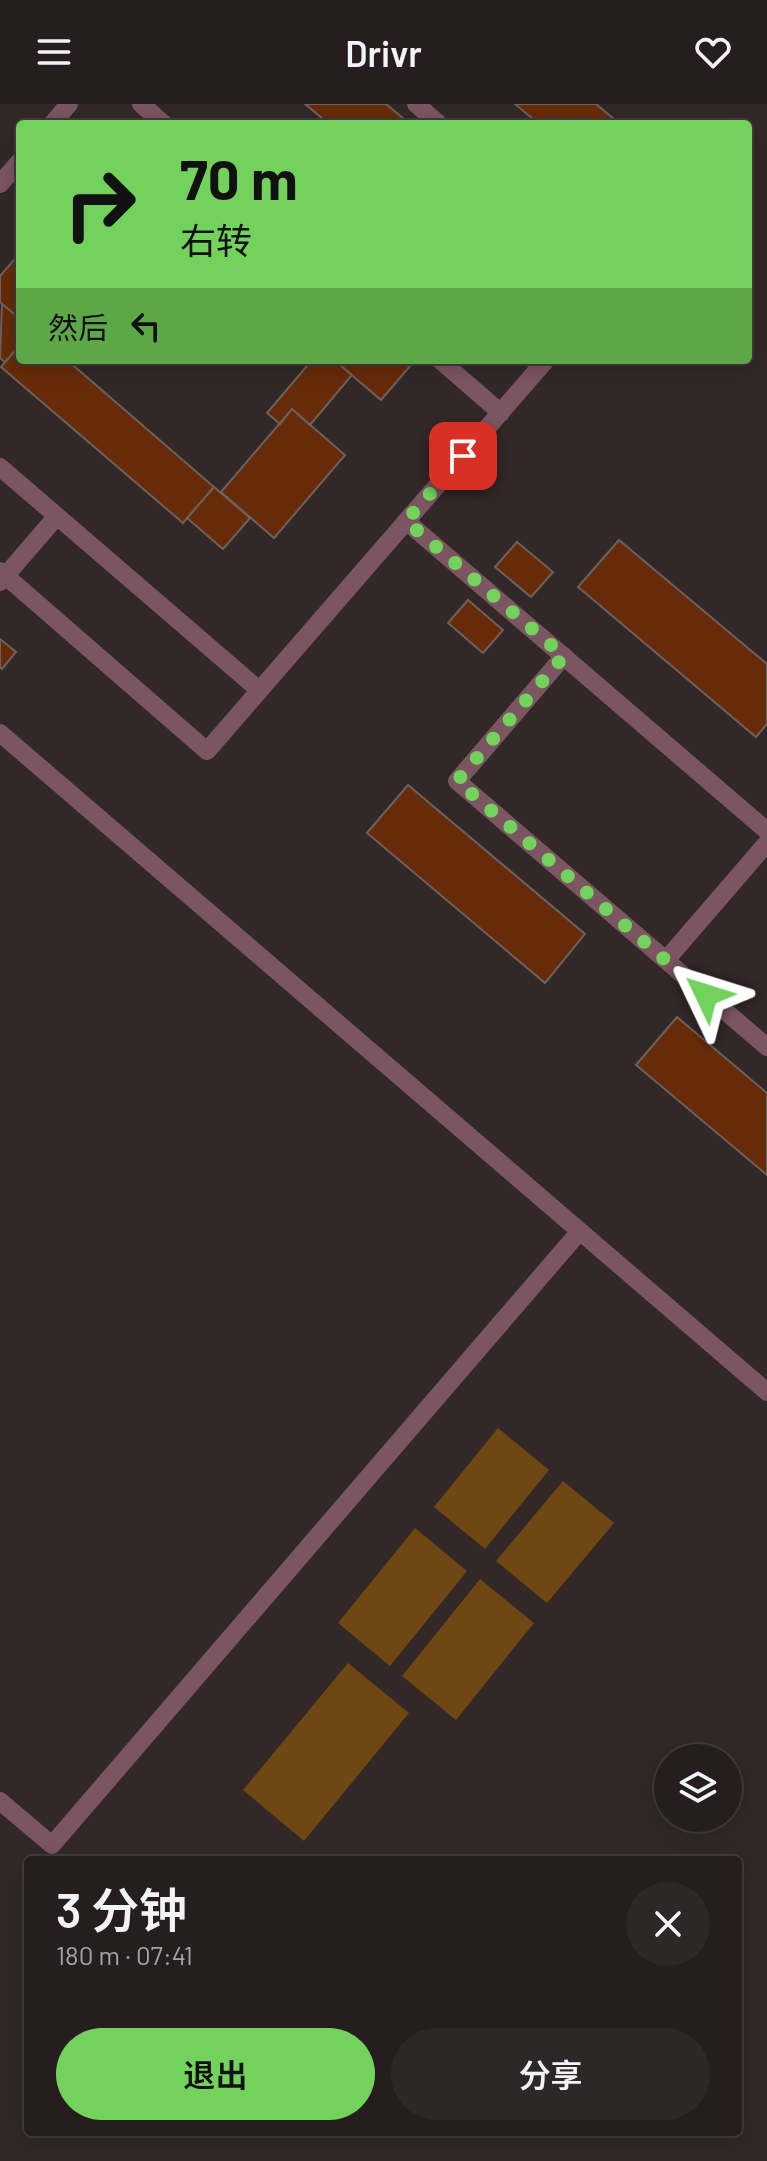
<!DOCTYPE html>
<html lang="zh">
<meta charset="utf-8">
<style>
body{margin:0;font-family:Barlow,"Noto Sans SC",sans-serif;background:#2e2727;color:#f1f3f6;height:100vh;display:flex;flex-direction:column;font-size:30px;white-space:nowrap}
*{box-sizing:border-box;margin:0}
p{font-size:26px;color:#a4a2a4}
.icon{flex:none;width:44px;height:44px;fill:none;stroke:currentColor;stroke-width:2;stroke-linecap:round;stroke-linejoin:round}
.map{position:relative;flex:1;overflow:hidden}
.details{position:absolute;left:24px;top:1752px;width:718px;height:280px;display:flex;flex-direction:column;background:#261e1e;border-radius:8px;box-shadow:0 4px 20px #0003,0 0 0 2px #423c3c}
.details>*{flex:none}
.top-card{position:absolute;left:16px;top:16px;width:736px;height:244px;border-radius:8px;box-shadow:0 4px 20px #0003,0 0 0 2px #423c3c;background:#73d25c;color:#111;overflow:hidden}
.buttons{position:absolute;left:654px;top:1640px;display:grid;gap:16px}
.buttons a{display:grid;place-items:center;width:88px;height:88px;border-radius:50%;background:#261e1e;box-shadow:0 4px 20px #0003,0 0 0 2px #423c3c;font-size:40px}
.pin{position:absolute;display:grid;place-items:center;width:68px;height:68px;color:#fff;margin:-34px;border-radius:16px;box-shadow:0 4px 12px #0006}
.me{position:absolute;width:88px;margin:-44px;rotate:311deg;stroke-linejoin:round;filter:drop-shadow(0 0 6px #0008)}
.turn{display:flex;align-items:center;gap:28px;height:168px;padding:0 32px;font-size:36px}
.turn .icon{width:104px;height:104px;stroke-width:2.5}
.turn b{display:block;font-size:56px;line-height:68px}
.then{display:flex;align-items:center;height:76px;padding:0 32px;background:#0003;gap:16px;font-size:30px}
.round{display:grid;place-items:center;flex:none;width:84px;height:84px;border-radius:42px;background:#2e2727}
.overview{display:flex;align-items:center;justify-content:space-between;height:136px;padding:0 32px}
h1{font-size:48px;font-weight:600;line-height:60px}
.button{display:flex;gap:16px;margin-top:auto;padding:16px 32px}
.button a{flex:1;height:92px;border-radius:48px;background:#73d25c;color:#111;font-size:32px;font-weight:600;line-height:92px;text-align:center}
.button a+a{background:#2e2727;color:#f1f3f6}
header{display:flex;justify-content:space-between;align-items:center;height:104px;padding:0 32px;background:#261e1e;font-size:36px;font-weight:600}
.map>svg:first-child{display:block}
</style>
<header><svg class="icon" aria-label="menu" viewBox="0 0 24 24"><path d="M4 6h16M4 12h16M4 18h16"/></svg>Drivr<svg class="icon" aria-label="heart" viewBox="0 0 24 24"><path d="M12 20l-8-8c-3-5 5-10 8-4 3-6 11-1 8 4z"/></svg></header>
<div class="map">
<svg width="767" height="2057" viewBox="0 0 767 2057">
<rect width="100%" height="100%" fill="#322828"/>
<!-- green -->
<path fill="#6f4712" d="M 498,1324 L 549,1366 L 485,1445 L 434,1403 Z
M 563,1377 L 614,1419 L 547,1499 L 496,1457 Z
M 415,1424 L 467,1467 L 390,1562 L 338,1519 Z
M 480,1475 L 534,1519 L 456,1616 L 402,1572 Z
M 348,1559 L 409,1609 L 304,1737 L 243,1686 Z"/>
<!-- building -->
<path fill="#672b09" stroke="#6c615d" stroke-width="2" d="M 305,0 L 386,0 L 410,20 L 329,20 Z
M 515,0 L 596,0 L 620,20 L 539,20 Z
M 20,149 L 20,215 L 0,198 L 0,172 Z
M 2,200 L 20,215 L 20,241 L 5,258 L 0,254 Z
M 20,241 L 20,256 L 67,256 L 214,383 L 183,419 L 1,263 Z
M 312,256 L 334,256 L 352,271 L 310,321 L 292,305 L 280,320 L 267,309 Z
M 334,256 L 403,256 L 410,262 L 381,296 Z
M 292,305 L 345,351 L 274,434 L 221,388 Z
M 214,383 L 250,414 L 223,445 L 187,414 Z
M 619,436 L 767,560 L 767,620 L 756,633 L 578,483 Z
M 517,438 L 553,468 L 531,493 L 495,463 Z
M 468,496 L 503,526 L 483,549 L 448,519 Z
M 0,535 L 16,548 L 2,565 L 0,563 Z
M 408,681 L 585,830 L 545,879 L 367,729 Z
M 677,913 L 767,989 L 767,1071 L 636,961 Z"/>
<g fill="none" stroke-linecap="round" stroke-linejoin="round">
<!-- service -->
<path stroke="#7c5562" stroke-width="18" d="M 141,0 L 164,20
M 416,0 L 439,20
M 52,20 L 69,0
M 0,80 L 20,57
M 440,256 L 501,309
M 0,363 L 259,586
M 406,417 L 767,727
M 0,467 L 207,647 L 546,256
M 0,478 L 57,412
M 564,552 L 457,677 L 767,943
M 0,629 L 767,1288
M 666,856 L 767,739
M 0,1697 L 52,1741 L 580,1127"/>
</g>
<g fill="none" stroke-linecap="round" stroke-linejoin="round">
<!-- route -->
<path stroke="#73d25c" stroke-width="14" stroke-dasharray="0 25.2" d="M 463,352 L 406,417 L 564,552 L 457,677 L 706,891"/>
</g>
</svg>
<div class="buttons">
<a><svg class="icon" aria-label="layers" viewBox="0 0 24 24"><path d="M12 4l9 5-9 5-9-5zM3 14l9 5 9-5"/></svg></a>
</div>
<div class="pin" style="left:463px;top:352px;background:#d93025"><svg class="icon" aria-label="arrive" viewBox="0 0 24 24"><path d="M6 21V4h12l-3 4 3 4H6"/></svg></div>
<svg class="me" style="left:706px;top:891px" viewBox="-20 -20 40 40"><path d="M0-17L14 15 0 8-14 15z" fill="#73d25c" stroke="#fff" stroke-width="4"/></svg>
<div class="top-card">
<div class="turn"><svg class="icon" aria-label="right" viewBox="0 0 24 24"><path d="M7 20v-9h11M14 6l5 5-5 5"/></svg><div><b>70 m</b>右转</div></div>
<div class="then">然后<svg class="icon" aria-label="left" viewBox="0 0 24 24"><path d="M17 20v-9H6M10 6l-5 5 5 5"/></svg></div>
</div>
<section class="details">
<div class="overview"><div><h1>3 分钟</h1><p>180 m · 07:41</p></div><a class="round"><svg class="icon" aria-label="close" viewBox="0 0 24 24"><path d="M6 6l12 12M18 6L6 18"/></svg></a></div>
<div class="button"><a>退出</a><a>分享</a></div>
</section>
</div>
